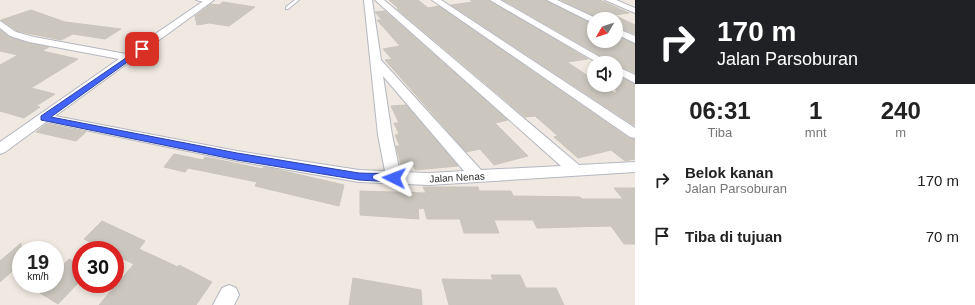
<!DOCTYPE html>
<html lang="id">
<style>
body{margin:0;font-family:Helvetica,sans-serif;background:#f2f2f2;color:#222;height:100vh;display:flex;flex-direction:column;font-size:15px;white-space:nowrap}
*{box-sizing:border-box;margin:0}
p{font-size:13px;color:#767676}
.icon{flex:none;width:22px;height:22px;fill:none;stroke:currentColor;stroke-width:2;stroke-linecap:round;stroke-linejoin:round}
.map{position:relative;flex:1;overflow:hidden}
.details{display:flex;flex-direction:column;background:#fff;width:340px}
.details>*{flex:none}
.banner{background:#202124;color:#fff;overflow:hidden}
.needle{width:26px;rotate:231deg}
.buttons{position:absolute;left:587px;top:12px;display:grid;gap:8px}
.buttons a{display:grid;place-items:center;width:36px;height:36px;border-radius:50%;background:#fff;box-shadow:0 2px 6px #0003;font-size:20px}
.speed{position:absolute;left:12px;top:241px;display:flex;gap:8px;font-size:20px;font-weight:700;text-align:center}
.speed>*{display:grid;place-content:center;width:52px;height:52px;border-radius:50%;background:#fff;box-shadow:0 2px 6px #0003;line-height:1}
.speed small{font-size:10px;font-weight:400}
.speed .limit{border:6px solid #d22;background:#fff;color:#111}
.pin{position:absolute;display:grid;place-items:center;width:34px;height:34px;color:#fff;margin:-17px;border-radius:8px;box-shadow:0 2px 6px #0006}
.me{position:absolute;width:44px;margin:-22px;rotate:273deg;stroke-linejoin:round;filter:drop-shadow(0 0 3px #0008)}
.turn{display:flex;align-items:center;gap:14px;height:84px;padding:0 16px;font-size:18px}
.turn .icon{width:52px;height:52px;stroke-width:2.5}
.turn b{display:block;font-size:28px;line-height:34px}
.eta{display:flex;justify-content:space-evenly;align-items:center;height:68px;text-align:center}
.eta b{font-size:24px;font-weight:700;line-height:28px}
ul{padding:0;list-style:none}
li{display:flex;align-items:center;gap:12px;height:56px;padding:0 16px}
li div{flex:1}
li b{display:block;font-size:15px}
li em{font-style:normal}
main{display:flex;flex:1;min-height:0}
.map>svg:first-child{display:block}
</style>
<main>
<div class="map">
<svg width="635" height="305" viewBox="0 0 635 305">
<rect width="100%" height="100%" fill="#efe9e1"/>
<!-- building -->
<path fill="#cbc7bf" stroke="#cbc5ba" d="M 389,0 L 418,0 L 428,8 L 439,6 L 629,138 L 635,139 L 635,159 L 625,161 L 611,150 L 578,158 L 554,137 L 558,136 L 535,116 L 525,117 L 397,9 L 399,9 Z
M 470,0 L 489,0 L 588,59 L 567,62 L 594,80 L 594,85 L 602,85 L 616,94 L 616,75 L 635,84 L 635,126 L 451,5 L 473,2 Z
M 503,0 L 546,0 L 594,24 L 594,41 L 616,41 L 616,36 L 635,44 L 635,73 L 616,65 Z
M 561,0 L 600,0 L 629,13 L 614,15 L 635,25 L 635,34 L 616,27 L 616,19 L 599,19 Z
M 223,2 L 255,7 L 229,26 L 209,23 L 197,25 L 195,16 L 211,4 L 219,5 Z
M 31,10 L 65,22 L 121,29 L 105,39 L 73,34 L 61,40 L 17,31 L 1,20 Z
M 385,11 L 508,120 L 495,123 L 528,156 L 494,165 L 480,149 L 466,152 L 385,60 L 392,59 L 383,49 L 400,46 L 377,20 L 382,20 L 375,12 Z
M 0,30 L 10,37 L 49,47 L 42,51 L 78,59 L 31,88 L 55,94 L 36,106 L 40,107 L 24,118 L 0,111 L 0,65 L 18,55 L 0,51 Z
M 406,105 L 458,166 L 415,170 L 413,164 L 401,165 L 396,146 L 400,146 L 395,135 L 399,134 L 394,123 L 399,123 L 391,106 Z
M 46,124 L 86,132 L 76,141 L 36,132 Z
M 174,154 L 203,160 L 205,157 L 263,169 L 264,167 L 275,169 L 344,185 L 339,206 L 255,186 L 257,182 L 188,168 L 185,172 L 164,167 Z
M 423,187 L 478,187 L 479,191 L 511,191 L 513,196 L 580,197 L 582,199 L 623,199 L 614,188 L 635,188 L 635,244 L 624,244 L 611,226 L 537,228 L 533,220 L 494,220 L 499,233 L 464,233 L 460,219 L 427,219 L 424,208 L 418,209 L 419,219 L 360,215 L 360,191 L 426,193 Z
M 102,221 L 145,241 L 139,249 L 178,267 L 179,265 L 212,282 L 196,305 L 99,305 L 134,264 L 115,255 L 115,250 L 106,250 L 84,239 Z
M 21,243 L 21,263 L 0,282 L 0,261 Z
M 69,259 L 81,265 L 81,280 L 58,304 L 37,291 L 44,284 L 55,284 L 55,273 Z
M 491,275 L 520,275 L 526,288 L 556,288 L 564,305 L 449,305 L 442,279 L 493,280 Z
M 353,278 L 421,290 L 422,305 L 349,305 Z"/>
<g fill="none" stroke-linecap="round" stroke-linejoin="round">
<!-- lane casing -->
<g stroke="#b4b7c1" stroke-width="2">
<path id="lane" d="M 196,0 L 204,0 L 210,2 L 208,3 Z
M 295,0 L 299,0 L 288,9 L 286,9 L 286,7 Z"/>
</g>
<!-- street casing -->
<g stroke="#b4b7c1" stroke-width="2">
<path id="street" d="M 205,0 L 214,0 L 55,116 L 237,151 L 359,170 L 385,171 L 378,135 L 364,0 L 372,0 L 381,60 L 481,170 L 561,166 L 375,0 L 384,0 L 579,165 L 635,162 L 635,172 L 429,185 L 359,182 L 237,161 L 46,122 L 5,152 L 0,154 L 0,142 L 119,59 L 29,42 L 10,36 L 0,28 L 0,21 L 16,32 L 34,37 L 126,54 ZM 383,76 L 464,171 L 429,173 L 400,172 L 392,135 Z
M 432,0 L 441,0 L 635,128 L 635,138 L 630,137 Z
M 490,0 L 500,0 L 610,63 L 598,63 Z
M 547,0 L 557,0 L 598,19 L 594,19 L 594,23 L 591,22 Z
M 605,0 L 616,0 L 635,8 L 635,13 Z
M 616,28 L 635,36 L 635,43 L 616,34 Z
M 616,66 L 635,75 L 635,83 L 616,73 Z
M 229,285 L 236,288 L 239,295 L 234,305 L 213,305 L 222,288 Z"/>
</g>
<!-- lane -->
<use href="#lane" fill="#fff" fill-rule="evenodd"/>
<!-- street -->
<use href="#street" fill="#fff" fill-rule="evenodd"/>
</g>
<!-- route -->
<path fill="#4264fb" stroke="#2b41a3" d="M 142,47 L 144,48 L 144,50 L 51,117 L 237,153 L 359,173 L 394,174 L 399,178 L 394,182 L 359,180 L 237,160 L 41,120 L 41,116 Z"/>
<g text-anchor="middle" stroke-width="3" stroke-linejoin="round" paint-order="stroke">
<!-- street labels -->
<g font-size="10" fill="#2e2e2e" stroke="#fff">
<text transform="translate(457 177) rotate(-3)" y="4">Jalan Nenas</text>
</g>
</g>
</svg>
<div class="buttons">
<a><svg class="needle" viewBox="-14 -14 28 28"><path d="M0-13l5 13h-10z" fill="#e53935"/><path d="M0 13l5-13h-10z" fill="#767676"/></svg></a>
<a><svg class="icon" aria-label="sound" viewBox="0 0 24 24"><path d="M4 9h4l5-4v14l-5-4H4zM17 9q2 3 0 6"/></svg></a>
</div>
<div class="speed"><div>19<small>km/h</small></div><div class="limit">30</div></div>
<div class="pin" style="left:142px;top:49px;background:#d93025"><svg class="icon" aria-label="arrive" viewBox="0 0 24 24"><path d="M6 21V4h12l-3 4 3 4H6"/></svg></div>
<svg class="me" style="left:394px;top:178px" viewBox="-20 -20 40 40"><path d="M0-17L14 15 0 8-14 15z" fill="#4264fb" stroke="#fff" stroke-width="4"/></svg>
</div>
<section class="details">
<div class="banner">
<div class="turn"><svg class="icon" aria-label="right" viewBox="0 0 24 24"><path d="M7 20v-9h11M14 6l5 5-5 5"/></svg><div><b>170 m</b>Jalan Parsoburan</div></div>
</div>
<div class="eta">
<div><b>06:31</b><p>Tiba</p></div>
<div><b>1</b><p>mnt</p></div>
<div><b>240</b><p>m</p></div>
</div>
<ul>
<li><svg class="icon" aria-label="right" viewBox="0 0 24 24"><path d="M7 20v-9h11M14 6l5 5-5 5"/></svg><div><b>Belok kanan</b><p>Jalan Parsoburan</p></div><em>170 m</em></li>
<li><svg class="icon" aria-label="arrive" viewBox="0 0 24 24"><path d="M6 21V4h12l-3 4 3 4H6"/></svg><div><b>Tiba di tujuan</b></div><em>70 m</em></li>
</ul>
</section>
</main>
